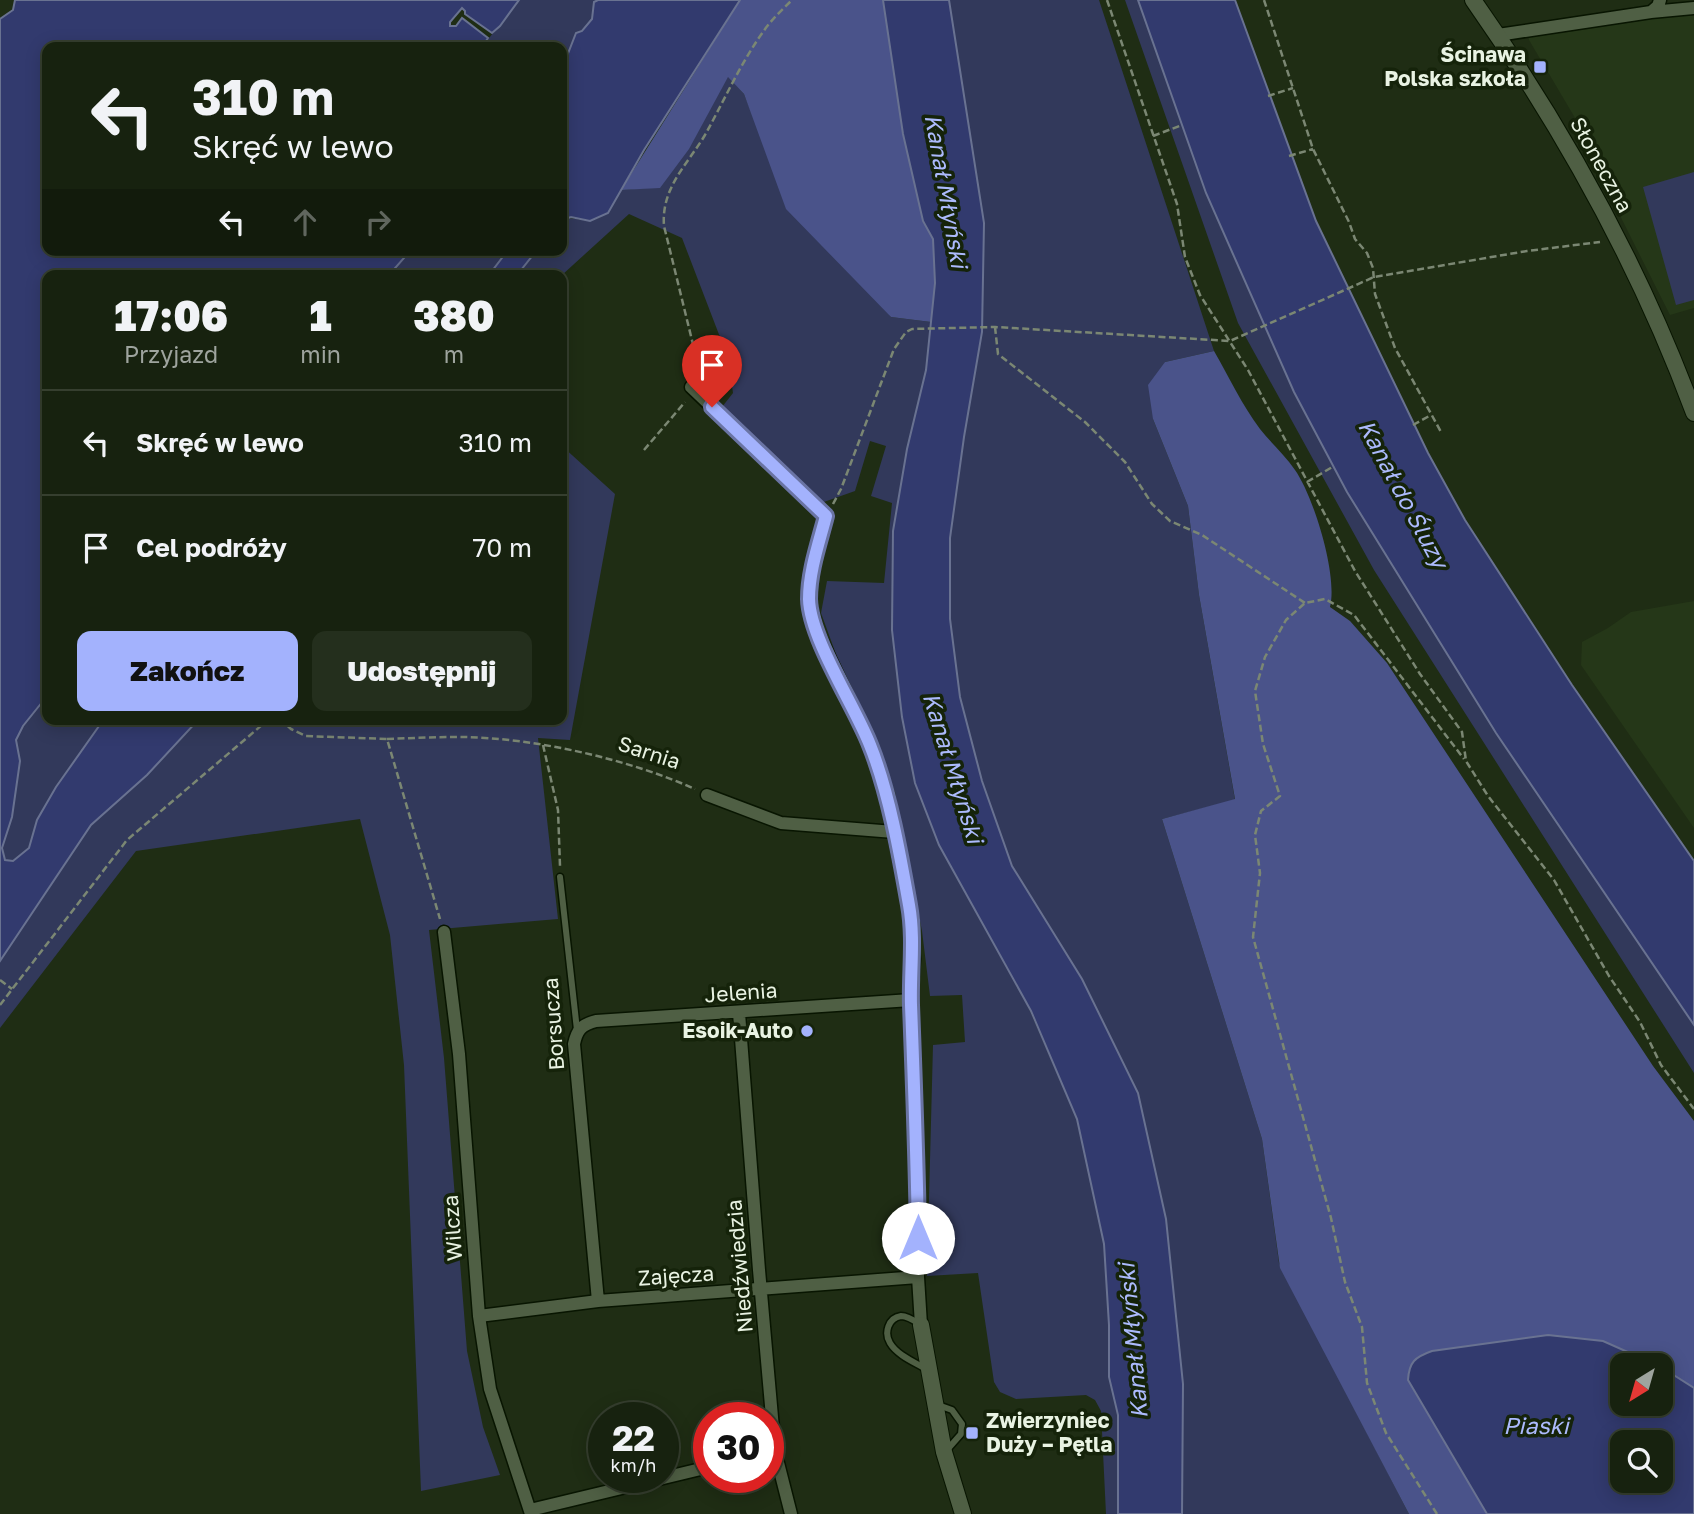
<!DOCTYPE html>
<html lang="pl">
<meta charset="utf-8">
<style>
body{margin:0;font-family:"Golos Text",sans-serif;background:#242f1d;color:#f1f3f6;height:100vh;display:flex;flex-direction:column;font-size:26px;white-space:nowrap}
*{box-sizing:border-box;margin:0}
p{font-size:23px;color:#9ea49e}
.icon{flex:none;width:38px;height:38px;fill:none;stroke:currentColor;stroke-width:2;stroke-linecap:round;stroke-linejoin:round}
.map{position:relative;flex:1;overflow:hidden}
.details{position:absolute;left:42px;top:270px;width:525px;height:455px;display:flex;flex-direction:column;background:#17220f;border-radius:14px;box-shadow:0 4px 18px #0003,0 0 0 2px #363f2f}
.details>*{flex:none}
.guide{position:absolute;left:42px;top:42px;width:525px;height:214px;border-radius:14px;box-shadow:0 4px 18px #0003,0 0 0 2px #363f2f;background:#17220f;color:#f1f3f6;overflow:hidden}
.needle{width:46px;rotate:217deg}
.fabs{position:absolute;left:1610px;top:1353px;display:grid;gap:14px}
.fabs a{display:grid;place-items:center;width:63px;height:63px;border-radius:14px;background:#17220f;box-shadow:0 4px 18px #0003,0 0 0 2px #363f2f;font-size:35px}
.speed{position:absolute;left:588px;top:1402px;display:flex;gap:14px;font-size:35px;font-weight:700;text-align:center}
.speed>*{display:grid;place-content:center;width:91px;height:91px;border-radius:50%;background:#17220f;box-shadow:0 4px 18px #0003,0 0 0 2px #363f2f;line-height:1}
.speed small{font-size:18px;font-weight:400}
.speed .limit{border:10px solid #d22;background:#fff;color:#111}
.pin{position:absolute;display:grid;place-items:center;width:60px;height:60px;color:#fff;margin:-72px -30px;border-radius:50% 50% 50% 0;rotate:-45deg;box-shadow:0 0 7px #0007}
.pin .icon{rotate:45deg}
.me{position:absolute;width:77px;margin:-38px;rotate:0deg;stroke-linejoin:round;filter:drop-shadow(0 0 5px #0008)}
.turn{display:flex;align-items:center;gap:24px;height:147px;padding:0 35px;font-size:32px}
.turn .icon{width:91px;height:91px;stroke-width:2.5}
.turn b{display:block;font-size:49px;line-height:60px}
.lanes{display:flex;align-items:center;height:66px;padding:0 35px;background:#0003;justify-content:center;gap:35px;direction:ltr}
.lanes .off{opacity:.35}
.eta{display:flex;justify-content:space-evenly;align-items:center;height:119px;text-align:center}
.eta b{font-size:42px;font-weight:800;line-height:49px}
.primary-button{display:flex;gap:14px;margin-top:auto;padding:14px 35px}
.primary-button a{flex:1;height:80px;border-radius:14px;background:#a3b2fd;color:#111;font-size:28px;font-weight:800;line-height:80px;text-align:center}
.primary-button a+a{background:#242f1d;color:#f1f3f6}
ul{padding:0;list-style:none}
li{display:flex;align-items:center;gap:21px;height:105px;padding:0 35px;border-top:2px solid #363f2f}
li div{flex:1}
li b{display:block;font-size:26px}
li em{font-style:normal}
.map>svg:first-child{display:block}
</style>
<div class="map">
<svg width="1694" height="1514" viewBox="0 0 1694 1514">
<rect width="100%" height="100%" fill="#1f2d14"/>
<!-- built -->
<path fill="#253718" d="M 1694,11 L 1694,308 L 1670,315 L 1588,152 L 1579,143 L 1581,128 L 1529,40 L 1528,33 Z
M 1694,601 L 1694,828 L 1581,665 L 1582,642 L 1608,628 L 1631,612 Z"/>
<!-- green -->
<path fill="#32395b" d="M 519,0 L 598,0 L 594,2 L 592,19 L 582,31 L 576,33 L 562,69 L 562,47 L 482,47 Z
M 949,0 L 1099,0 L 1214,351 L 1165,362 L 1153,419 L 1188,506 L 1199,595 L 1235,800 L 1162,819 L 1262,1139 L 1279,1263 L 1409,1514 L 1182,1514 L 1183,1384 L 1138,1093 L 1082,979 L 1012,866 L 982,781 L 960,697 L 950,619 L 950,538 L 964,437 L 982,332 L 984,223 Z
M 1125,0 L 1138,0 L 1206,193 L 1294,392 L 1347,492 L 1496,733 L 1694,1025 L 1694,1073 L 1374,570 L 1238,323 Z
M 728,76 L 744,94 L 756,124 L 891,317 L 931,322 L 926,370 L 907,449 L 893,531 L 892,630 L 902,717 L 1077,1119 L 1104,1244 L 1109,1325 L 1109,1377 L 1118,1415 L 1118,1514 L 1106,1514 L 1101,1411 L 1095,1400 L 1086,1395 L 1016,1399 L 1000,1392 L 994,1382 L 978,1273 L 927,1276 L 933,1045 L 965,1042 L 962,995 L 930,996 L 922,931 L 895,792 L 865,714 L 837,657 L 821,613 L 827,581 L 884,583 L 892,503 L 871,496 L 886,446 L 870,441 L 855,491 L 821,503 L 816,500 L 722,407 L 733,393 L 728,358 L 682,238 L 629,214 L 562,275 L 517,275 L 537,250 L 562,250 L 562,220 C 573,216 578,221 590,220 C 607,219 614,203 621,190 L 660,187 Z
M 1694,172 L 1694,300 L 1676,305 L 1643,187 Z
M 411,250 L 508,250 L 489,275 L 389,275 Z
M 562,446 L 615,494 L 570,740 L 538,738 L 558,919 L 429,930 L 444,1058 L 467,1351 L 483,1427 L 500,1475 L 421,1491 L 404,1065 L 390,935 L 360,819 L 136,851 L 0,1028 L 0,961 L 91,825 L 147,775 L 199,719 L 562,719 Z
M 47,696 L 47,719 L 104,719 L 56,787 L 37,820 L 29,848 L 13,861 L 5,860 L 2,848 L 12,817 L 20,761 L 16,740 L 23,725 Z"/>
<!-- forest -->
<path fill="#4a538a" d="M 740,0 L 883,0 L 903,134 L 923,221 L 933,239 L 935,283 L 931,322 L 891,317 L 786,209 L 744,94 L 728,77 L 689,149 L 660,188 L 621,190 Z
M 1214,351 C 1229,377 1242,405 1260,429 C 1271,443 1285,455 1295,470 C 1314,497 1338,576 1330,607 L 1350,621 L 1387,663 L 1653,1066 L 1694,1121 L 1694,1388 L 1661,1367 L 1661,1365 L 1653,1363 L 1408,1380 L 1487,1514 L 1409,1514 L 1280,1268 L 1262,1139 L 1162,819 L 1235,799 L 1199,595 L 1188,506 L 1153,419 L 1148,385 L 1165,362 Z"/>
<!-- water -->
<path fill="#323a6e" stroke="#697291" stroke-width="2" fill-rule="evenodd" d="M 15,0 L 519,0 L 500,26 L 492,33 L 465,14 L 465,11 L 462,8 L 450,22 L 450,26 L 456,26 L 462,18 L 488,38 L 482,47 L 47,47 L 47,250 L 411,250 L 389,275 L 47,275 L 47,696 L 23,726 L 16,740 L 20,761 L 12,817 L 2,848 L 5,860 L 13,861 L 29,848 L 37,820 L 56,787 L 104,719 L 199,719 L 147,775 L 91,825 L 0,961 L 0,19 L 13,10 Z
M 598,0 L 740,0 L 644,150 L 608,213 L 590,221 L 571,217 L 562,220 L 562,69 L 576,33 L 582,31 L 592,19 L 594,2 Z
M 883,0 L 949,0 L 984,223 L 982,332 L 964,437 L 950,538 L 950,619 L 960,697 L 982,781 L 1012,866 L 1082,979 L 1138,1093 L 1166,1219 L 1183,1384 L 1182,1514 L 1118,1514 L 1118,1415 L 1109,1377 L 1109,1325 L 1104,1244 L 1077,1119 L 1031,1011 L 939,845 L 915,783 L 902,717 L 892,630 L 893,531 L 907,449 L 926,370 L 935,283 L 933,239 L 923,221 L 903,134 Z
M 1138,0 L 1235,0 L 1316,221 L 1428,453 L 1465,520 L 1572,685 L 1694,861 L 1694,1025 L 1496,733 L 1347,492 L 1294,392 L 1206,193 Z
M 508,250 L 537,250 L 517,275 L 489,275 Z
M 1548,1335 L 1603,1341 L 1657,1365 L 1622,1365 L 1622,1404 L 1661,1404 L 1661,1367 L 1694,1388 L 1694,1514 L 1487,1514 L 1408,1380 C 1409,1362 1415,1357 1432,1351 ZM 1661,1442 L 1661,1480 L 1622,1480 L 1622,1442 Z"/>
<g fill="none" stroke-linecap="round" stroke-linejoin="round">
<!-- service casing -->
<g stroke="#081501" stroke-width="9">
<path id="service" d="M 560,877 L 577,1030
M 921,1325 C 915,1321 908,1316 901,1316 C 888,1318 884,1333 890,1343 C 897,1355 914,1362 926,1369
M 938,1405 L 952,1410 L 962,1424 L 961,1434 L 946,1451"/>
</g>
<!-- minor casing -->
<g stroke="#081501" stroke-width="15">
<path id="minor" d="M 1651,12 L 1694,8
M 1498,35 L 1651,12 L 1658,6 L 1660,0
M 691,387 L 826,516 L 812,568 L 809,601 L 818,633 L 870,745 L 885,790 L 909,907 L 914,959 L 911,1000 L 917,1153 L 918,1277 L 921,1325
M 707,795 L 781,823 L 894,832
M 444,932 L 459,1054 L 479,1316 L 490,1389 L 531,1514
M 739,1013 L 759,1270 L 775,1451 L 791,1514
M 598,1301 L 574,1044 C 577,1030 581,1025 596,1021 L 911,1000
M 479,1316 L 598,1301 L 918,1277
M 530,1510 L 709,1467"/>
</g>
<!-- tertiary casing -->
<g stroke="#081501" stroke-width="18">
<path id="tertiary" d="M 1473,0 C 1563,128 1640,267 1694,413
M 921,1325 L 944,1452 L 963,1514"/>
</g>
<!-- path -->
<path stroke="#7b8773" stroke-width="2.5" stroke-dasharray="7 3.5" stroke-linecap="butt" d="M 1107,0 L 1177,204 L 1185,257 L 1200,295 L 1248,370 L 1355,571 L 1420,674 L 1462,732 L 1466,761 L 1488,796 L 1554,880 L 1609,976 L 1640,1022 L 1661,1065 L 1694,1109
M 1264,0 L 1313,149 L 1349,222 L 1355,239 L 1367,253 L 1373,268 L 1375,294 L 1395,348 L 1441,432
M 1268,96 L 1293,88
M 1153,136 L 1182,125
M 1289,156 L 1313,149
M 995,327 L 998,354 L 1085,422 L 1125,462 L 1152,504 L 1170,521 L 1202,535 L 1305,603
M 701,377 L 664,226 C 661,188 687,165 705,135 C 724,101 740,64 763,32 C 771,20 782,10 792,0
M 1413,425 L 1431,415
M 644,450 L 685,402
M 1307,482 L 1334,466
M 833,504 L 841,489 L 894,349 L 906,332 L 912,329 L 995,327 L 1230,341 L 1374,277 L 1527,251 L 1600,242
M 280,719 L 291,729 L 306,736 L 387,739 L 440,919
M 387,739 C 412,738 437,737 462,737 C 535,738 628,759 695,789
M 543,745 L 558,810 L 560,866
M 0,980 L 12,989
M 0,1005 L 127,840 L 269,719
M 1437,1514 L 1386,1433 L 1367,1383 L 1362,1327 L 1345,1282 L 1331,1218 L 1253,937 L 1260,873 L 1255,835 L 1261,811 L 1280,796 L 1263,744 L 1255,691 L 1265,657 L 1286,620 L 1305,603 L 1325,599 L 1354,615 L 1464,759"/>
<!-- service -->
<use href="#service" stroke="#4f5f44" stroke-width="6"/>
<!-- minor -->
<use href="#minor" stroke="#4f5f44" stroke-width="12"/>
<!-- tertiary -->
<use href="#tertiary" stroke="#4f5f44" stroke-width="16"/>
</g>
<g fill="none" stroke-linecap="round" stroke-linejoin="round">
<!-- route casing -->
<g stroke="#6a74a4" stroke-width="18">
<path id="route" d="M 712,407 L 826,516 C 819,543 809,571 809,599 C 810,639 855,706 870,745 C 889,792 900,854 909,905 C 915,939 910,971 911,1005 C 914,1083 917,1161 918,1238"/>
</g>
<!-- route -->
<use href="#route" stroke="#a3b2fd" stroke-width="12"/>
</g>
<!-- markers -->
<g fill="#a3b2fd" stroke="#15230a" stroke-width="2.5">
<rect x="1533" y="60" width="14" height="14" rx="3.5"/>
<circle cx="807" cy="1031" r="7"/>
<rect x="965" y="1426" width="14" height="14" rx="3.5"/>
</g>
<g text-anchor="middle" stroke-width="7" stroke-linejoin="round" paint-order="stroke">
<!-- poi labels -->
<g font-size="21" font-weight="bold" fill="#e9f3e3" stroke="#15230a" text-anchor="end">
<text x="1526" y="62">Ścinawa<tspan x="1526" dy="24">Polska szkoła</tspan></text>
<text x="793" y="1038">Esoik-Auto</text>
<text x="986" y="1428" text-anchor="start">Zwierzyniec<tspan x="986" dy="24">Duży – Pętla</tspan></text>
</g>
<!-- street labels -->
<g font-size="21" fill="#e9f3e3" stroke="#15230a">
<text transform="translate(1601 165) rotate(61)" y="7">Słoneczna</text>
<text transform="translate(649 753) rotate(18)" y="7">Sarnia</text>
<text transform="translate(741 993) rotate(-4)" y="7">Jelenia</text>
<text transform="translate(554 1024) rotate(-94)" y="7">Borsucza</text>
<text transform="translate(453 1228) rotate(-94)" y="7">Wilcza</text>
<text transform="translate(740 1266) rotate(-95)" y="7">Niedźwiedzia</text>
<text transform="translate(676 1276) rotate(-4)" y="7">Zajęcza</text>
</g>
<!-- water labels -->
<g font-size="23" font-style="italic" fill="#acbafc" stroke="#15230a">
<text transform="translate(946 191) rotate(80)" y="8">Kanał Młyński</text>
<text transform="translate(1403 494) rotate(62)" y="8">Kanał do Śluzy</text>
<text transform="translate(953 768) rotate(73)" y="8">Kanał Młyński</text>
<text transform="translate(1133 1341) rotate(-95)" y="8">Kanał Młyński</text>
<text x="1536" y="1434">Piaski</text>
</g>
</g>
</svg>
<div class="fabs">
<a><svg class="needle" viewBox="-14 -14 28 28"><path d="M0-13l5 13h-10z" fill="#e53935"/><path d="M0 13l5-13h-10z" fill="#9ea49e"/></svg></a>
<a><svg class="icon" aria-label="search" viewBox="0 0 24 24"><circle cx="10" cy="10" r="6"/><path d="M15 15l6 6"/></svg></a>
</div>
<div class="speed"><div>22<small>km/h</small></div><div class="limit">30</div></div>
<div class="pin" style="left:712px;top:407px;background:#d93025"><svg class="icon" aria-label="arrive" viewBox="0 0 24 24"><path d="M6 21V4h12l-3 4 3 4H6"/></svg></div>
<svg class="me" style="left:918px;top:1238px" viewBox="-20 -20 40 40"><circle r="19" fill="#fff"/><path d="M0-13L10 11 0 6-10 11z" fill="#a3b2fd"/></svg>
<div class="guide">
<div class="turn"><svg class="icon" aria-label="left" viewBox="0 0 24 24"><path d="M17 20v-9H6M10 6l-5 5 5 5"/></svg><div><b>310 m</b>Skręć w lewo</div></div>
<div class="lanes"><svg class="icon" aria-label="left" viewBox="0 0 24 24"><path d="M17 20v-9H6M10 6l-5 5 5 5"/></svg><svg class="icon off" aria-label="ahead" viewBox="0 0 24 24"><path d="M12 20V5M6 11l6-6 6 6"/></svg><svg class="icon off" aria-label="right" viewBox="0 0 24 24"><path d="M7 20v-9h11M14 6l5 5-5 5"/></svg></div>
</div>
<section class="details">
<div class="eta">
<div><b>17:06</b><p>Przyjazd</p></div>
<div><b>1</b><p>min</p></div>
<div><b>380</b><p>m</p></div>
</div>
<ul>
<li><svg class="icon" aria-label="left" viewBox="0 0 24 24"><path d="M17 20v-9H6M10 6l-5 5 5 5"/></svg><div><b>Skręć w lewo</b></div><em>310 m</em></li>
<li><svg class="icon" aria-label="arrive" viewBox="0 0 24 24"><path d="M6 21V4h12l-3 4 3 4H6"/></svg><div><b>Cel podróży</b></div><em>70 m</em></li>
</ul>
<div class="primary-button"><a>Zakończ</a><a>Udostępnij</a></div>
</section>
</div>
